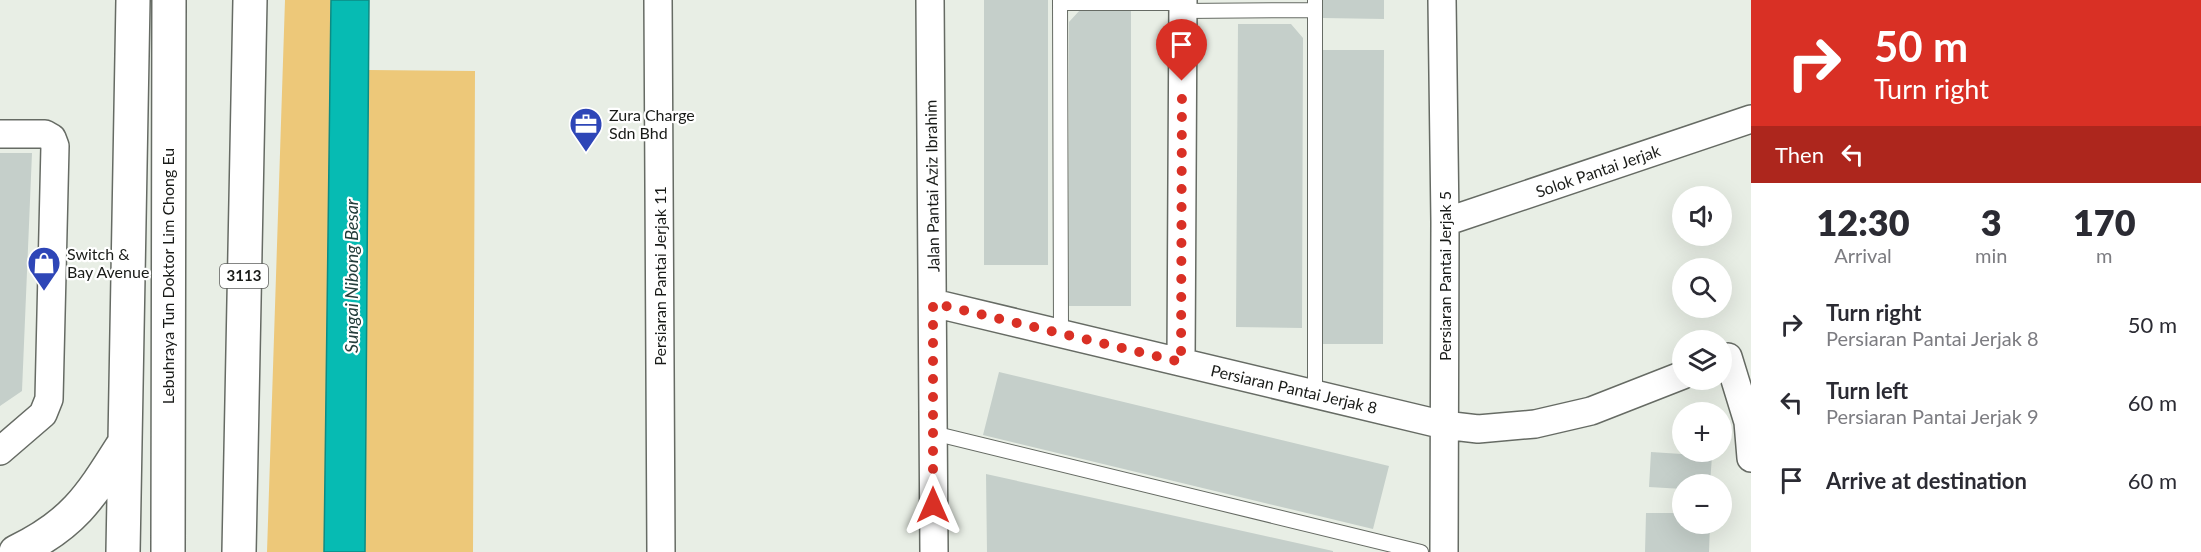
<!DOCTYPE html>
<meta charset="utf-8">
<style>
body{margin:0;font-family:Lato,sans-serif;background:#f7f7f7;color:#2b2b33;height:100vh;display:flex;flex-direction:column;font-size:22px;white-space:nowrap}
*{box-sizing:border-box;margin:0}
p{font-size:20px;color:#7c7c81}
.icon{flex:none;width:33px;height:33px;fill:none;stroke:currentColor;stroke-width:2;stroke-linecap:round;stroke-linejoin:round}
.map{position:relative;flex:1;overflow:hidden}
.sheet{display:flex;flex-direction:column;background:#fff;width:450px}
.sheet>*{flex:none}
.banner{background:#d93025;color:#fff;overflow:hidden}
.controls{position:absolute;left:1672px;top:186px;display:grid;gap:12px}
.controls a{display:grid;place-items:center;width:60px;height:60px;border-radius:50%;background:#fff;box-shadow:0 6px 24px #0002;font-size:30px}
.pin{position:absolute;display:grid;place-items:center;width:51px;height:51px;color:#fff;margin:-62px -26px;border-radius:50% 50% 50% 0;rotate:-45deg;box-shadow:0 0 6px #0007}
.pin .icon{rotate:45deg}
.me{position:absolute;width:66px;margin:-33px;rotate:0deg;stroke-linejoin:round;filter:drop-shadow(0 0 4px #0008)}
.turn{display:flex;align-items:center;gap:21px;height:126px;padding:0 24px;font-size:27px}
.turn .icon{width:78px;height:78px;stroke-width:2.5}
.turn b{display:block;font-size:42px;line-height:51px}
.then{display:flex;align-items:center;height:57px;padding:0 24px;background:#0003;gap:12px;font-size:22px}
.eta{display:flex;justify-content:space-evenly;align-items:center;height:102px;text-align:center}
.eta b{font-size:36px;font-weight:800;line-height:42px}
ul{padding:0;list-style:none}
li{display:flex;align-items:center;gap:18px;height:78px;padding:0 24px}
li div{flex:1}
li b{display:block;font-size:22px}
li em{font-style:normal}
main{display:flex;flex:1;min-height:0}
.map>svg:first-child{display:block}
</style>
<main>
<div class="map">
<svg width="1751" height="552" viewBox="0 0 1751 552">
<rect width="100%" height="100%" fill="#e8eee5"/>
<!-- green -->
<path fill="#edc879" d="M 285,0 L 331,0 L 324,552 L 267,552 Z
M 369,70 L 475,71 L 473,552 L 365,552 Z"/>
<!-- water -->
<path fill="#06bbb3" stroke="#0c8b84" stroke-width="1.5" d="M 331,0 L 369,0 L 365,552 L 324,552 Z"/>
<!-- building -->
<path fill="#c5cfca" d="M 984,0 L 1048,0 L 1048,265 L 984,265 Z
M 1323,0 L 1384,0 L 1384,19 L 1323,18 Z
M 1131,9 L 1131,306 L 1069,306 L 1069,22 L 1080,10 Z
M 1238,24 L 1291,24 L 1303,38 L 1302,328 L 1236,327 Z
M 1323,50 L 1384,50 L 1383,344 L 1322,344 Z
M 0,153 L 32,153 L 22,391 L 0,406 Z
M 999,372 L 1389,466 L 1373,529 L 983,435 Z
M 1651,452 L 1712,456 L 1710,484 L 1683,484 L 1683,489 L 1649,487 Z
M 986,474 L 1333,551 L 1333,552 L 987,552 Z
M 1646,513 L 1683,513 L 1683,524 L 1710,524 L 1709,552 L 1645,552 Z"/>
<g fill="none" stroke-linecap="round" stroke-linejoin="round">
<!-- service casing -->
<g stroke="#666b64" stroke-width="16">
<path id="service" d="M 1060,0 L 1061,333
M 1315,0 L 1315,394
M 1060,3 L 1183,3
M 1183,11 L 1315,10
M 933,433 L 1421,552"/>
</g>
<!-- minor casing -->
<g stroke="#666b64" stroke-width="30">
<path id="minor" d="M 658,0 L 661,552
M 930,0 L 934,552
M 1442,0 L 1445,222 L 1444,552
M 0,134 L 45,134 L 52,138 L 55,146 L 49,399 L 43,414 L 0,451
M 1445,222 L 1751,119
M 933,303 L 1444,425 L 1478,429 L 1535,424 L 1591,411 L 1683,375
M 1728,357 L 1748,422 L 1751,458
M 1181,362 L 1183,0"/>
</g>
<!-- trunk casing -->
<g stroke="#666b64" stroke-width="36">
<path id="trunk" d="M 16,552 C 74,524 90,497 123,445
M 123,552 L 133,0
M 168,552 L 169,0
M 239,552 L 250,0"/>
</g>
<!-- service -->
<use href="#service" stroke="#fff" stroke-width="14"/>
<!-- minor -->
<use href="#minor" stroke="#fff" stroke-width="27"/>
<!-- trunk -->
<use href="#trunk" stroke="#fff" stroke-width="33"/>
</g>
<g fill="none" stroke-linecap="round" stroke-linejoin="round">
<!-- route -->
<path stroke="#d93025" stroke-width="10" stroke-dasharray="0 18" d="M 933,505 L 933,303 L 1181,362 L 1182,81"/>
</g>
<!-- icons -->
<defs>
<g id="office-pin" transform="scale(1.725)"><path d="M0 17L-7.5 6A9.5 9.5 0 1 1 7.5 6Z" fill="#2e46b7" stroke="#fff"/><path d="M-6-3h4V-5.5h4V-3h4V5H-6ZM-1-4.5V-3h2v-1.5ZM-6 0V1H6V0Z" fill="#fff"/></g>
<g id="shop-pin" transform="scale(1.725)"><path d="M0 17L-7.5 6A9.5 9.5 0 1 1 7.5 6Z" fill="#2e46b7" stroke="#fff"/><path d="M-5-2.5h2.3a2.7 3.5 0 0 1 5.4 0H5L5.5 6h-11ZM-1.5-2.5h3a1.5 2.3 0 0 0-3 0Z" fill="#fff"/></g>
</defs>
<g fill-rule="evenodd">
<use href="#office-pin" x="586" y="124"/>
<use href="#shop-pin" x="44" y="263"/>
</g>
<g text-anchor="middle" stroke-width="4.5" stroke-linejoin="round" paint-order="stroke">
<!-- shield labels -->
<rect fill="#fff" stroke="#5e5f5d" stroke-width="1.5" x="220" y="264" width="48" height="24" rx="4.5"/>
<g font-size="15" font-weight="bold" fill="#191b18">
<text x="244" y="281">3113</text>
</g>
<!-- poi labels -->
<g font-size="16" fill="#191b18" stroke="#fff" text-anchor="start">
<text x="609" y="121">Zura Charge<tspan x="609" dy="18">Sdn Bhd</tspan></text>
<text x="67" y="260">Switch &amp;<tspan x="67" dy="18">Bay Avenue</tspan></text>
</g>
<!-- street labels -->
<g font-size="16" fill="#191b18" stroke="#fff">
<text transform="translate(1598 171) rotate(-19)" y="6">Solok Pantai Jerjak</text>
<text transform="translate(932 186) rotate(-91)" y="6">Jalan Pantai Aziz Ibrahim</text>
<text transform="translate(168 276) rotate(-90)" y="6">Lebuhraya Tun Doktor Lim Chong Eu</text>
<text transform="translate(660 276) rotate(-90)" y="6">Persiaran Pantai Jerjak 11</text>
<text transform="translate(1445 276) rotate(-90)" y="6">Persiaran Pantai Jerjak 5</text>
<text transform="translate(1294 389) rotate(13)" y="6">Persiaran Pantai Jerjak 8</text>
</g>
<!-- water labels -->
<g font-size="18" font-style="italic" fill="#243d3b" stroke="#fff">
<text transform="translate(352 276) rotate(-90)" y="6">Sungai Nibong Besar</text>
</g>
</g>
</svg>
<div class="controls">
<a><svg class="icon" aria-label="sound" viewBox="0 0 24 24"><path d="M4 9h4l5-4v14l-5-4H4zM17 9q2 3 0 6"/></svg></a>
<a><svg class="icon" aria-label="search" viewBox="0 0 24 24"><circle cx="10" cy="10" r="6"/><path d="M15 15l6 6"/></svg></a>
<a><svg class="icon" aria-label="layers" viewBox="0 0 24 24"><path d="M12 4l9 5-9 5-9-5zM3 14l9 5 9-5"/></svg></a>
<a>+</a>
<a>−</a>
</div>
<div class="pin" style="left:1182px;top:81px;background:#d93025"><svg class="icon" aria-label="arrive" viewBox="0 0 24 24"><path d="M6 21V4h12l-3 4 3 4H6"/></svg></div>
<svg class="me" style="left:933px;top:505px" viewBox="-20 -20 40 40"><path d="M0-17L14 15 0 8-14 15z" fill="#d93025" stroke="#fff" stroke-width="4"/></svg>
</div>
<section class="sheet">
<div class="banner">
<div class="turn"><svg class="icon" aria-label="right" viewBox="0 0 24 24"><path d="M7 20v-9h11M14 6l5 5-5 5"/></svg><div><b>50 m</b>Turn right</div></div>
<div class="then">Then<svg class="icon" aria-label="left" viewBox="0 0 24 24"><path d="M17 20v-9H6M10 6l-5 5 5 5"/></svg></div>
</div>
<div class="eta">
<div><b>12:30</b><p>Arrival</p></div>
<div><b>3</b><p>min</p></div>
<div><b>170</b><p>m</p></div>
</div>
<ul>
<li><svg class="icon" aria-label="right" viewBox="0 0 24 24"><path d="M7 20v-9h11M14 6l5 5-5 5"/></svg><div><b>Turn right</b><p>Persiaran Pantai Jerjak 8</p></div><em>50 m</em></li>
<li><svg class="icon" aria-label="left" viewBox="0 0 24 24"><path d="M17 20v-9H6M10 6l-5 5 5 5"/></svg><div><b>Turn left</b><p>Persiaran Pantai Jerjak 9</p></div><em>60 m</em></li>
<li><svg class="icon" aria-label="arrive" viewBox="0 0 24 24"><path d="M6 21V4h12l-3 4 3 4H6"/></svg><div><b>Arrive at destination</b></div><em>60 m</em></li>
</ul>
</section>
</main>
